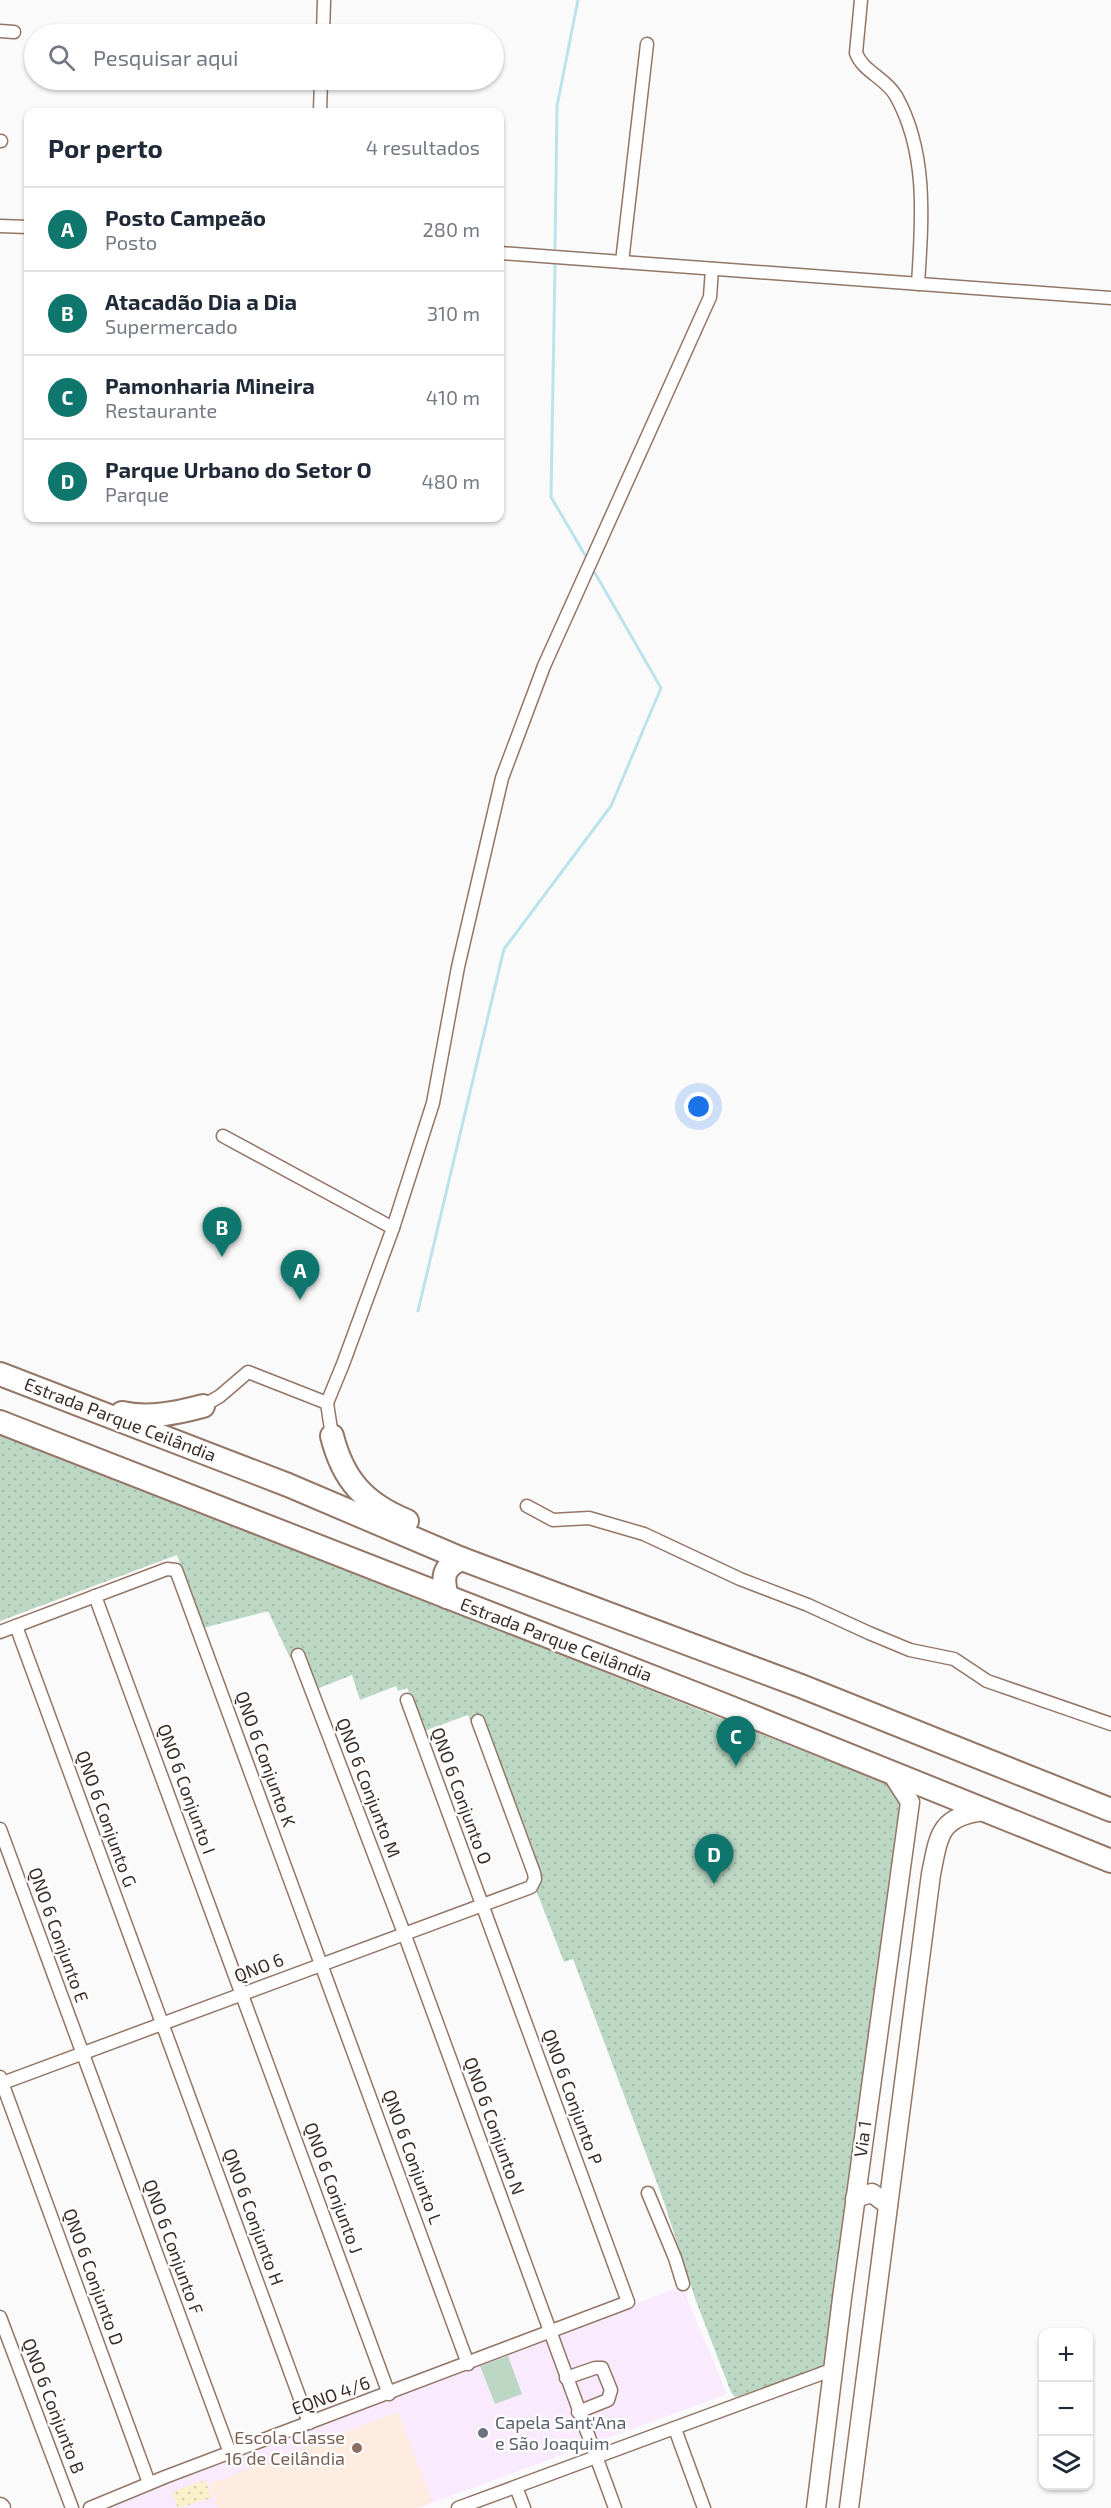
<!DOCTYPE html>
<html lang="pt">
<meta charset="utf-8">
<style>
:root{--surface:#fff;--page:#f6f6f7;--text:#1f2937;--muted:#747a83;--line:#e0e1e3;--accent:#0f766e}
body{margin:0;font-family:"Exo 2",sans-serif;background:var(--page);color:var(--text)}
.controls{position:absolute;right:18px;bottom:18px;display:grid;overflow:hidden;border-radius:12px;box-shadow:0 2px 4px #0004}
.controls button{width:54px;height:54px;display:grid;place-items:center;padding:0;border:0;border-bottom:2px solid var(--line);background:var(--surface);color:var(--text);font:30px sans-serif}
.you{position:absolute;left:699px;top:1107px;width:21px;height:21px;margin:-15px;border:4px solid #fff;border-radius:50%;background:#1a73e8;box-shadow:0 0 0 9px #1a73e833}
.badge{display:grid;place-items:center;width:39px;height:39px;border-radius:50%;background:var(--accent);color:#fff;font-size:20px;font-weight:700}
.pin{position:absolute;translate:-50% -50px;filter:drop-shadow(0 2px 3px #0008)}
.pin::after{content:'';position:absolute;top:32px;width:21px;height:18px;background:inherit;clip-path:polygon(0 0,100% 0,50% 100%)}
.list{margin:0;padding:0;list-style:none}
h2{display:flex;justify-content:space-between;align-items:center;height:78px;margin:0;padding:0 24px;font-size:26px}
h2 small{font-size:20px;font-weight:400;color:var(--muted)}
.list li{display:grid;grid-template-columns:39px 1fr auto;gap:18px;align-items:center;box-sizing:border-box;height:84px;padding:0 24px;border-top:2px solid var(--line)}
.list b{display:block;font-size:22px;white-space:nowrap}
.list p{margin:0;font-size:20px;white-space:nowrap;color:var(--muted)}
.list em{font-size:20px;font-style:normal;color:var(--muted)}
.icon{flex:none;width:33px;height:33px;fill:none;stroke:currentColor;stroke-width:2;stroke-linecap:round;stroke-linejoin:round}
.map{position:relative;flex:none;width:1111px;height:2508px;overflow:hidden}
.search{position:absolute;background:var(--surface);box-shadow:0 2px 4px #0004;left:24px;top:24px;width:480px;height:66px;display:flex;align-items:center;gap:15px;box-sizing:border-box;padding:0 21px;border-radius:33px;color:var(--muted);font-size:22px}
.panel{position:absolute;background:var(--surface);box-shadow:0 2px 4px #0004;left:24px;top:108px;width:480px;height:414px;border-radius:12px}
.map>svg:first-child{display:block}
</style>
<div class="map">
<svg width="1111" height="2508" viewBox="0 0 1111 2508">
<defs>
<pattern id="sand-dots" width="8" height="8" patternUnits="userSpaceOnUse" patternTransform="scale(1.5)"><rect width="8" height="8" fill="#faf1cb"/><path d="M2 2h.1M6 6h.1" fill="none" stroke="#d7cfae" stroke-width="1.8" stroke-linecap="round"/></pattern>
<pattern id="park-dots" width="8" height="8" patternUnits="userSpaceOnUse" patternTransform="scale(1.5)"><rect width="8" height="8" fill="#bcd8c4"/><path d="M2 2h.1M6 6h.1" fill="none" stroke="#a2baa8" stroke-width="1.8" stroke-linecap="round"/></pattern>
</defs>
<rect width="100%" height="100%" fill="#fafafa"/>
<path fill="#f9eafd" d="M 682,2286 L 727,2394 L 418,2508 L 106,2508 Z"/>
<path fill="#feece1" d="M 398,2412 L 432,2502 L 415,2508 L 218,2508 L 209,2484 Z"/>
<path fill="#bcd8c4" d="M 508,2356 L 522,2394 L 495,2404 L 480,2366 Z"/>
<path fill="url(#sand-dots)" d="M 205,2480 L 212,2498 L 178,2508 L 172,2492 Z"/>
<path fill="url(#park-dots)" d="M 0,1432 L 894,1787 L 904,1800 L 826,2365 L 742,2396 L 735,2397 L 731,2392 L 696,2301 L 663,2199 L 573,1959 L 564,1962 L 468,1715 L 424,1731 L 407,1688 L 398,1691 L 396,1686 L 360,1700 L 352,1675 L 317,1689 L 301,1653 L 290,1658 L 268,1611 L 203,1628 L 177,1555 L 0,1621 Z"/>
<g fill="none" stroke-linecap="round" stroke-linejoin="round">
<g stroke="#bbe3ec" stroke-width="3">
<path d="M 555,248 L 557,106 L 578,0"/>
<path d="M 555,265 L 551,497 L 585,555"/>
<path d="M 418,1311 L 504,949 L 611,806 L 661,688 L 595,573"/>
</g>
<defs>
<g id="street">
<path d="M 861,0 L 856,53 C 863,72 886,78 896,96 C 928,153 922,221 918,284"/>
<path d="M 0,31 L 14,32"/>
<path d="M 323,34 L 324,0"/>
<path d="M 320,112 L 321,80"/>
<path d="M 0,141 L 1,141"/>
<path d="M 0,226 L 28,227"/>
<path d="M 500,253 L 1111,298"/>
<path d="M 622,262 L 647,44"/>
<path d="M 223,1136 L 393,1228"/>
<path d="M 203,1406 L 220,1396 L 248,1372 L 327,1403"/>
<path d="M 332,1436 L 327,1403 L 343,1364 L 393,1228 L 433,1103 L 458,967 L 502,778 L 544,666 L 710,297 L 712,269"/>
<path d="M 527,1506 L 553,1520 L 589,1518 L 644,1534 L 740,1579 L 808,1605 L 869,1633 L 910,1650 L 954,1659 L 987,1681 L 1111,1724"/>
<path d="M 95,1596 L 389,2394"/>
<path d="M 16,1626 L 309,2423"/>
<path d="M 0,1632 L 167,1569 L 176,1570 L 468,2364"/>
<path d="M 298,1655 L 404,1933 L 615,2508"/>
<path d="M 0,1829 L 230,2453"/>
<path d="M 0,2077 L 149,2483"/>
<path d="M 0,2084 L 531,1887 L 535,1879 L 534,1873 L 478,1721"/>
<path d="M 648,2193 L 675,2258 L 683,2284"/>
<path d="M 0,2317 L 72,2508"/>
<path d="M 566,2378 L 595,2368 L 602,2368 L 611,2390 L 608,2400 L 578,2412"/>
<path d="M 675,2429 L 704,2508"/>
<path d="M 516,2487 L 524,2508"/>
<path d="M 90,2508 L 165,2477 L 628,2302 L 407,1700"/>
<path d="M 458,2508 L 834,2369"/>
</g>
<g id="secondary">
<path d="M 855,2198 L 872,2193 L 888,2205"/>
<path d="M 0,2507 L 1,2508"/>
<path d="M 816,2508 L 842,2298 L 910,1802 L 892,1774"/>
<path d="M 849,2508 L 931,1874 C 939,1835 939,1817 983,1811"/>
</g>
<g id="highway">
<path d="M 0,1374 L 288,1485 L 462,1559 L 801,1686 L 1111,1810"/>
<path d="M 122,1413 C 148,1419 177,1413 203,1406"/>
<path d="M 0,1422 L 719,1703 L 1111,1861"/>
<path d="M 332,1436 C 343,1480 365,1504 407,1521"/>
<path d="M 447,1597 C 442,1578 442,1567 462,1559"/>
</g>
</defs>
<use href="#street" stroke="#937666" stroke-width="15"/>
<use href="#secondary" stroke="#937666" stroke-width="21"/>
<use href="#highway" stroke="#937666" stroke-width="26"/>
<use href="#street" stroke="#fff" stroke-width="12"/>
<use href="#secondary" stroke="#fff" stroke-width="18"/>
<use href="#highway" stroke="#fff" stroke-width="22"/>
</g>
<circle fill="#6b7280" stroke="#fff" stroke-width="2" cx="483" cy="2433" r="6"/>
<circle fill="#8d6e63" stroke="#fff" stroke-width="2" cx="357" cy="2448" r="6"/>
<g text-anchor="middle" stroke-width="4.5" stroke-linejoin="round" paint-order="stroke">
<g font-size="18" fill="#3a2e27" stroke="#fff">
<text transform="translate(120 1420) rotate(21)" y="6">Estrada Parque Ceilândia</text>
<text transform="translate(556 1640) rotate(21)" y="6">Estrada Parque Ceilândia</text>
<text transform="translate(265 1759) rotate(70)" y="6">QNO 6 Conjunto K</text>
<text transform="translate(368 1788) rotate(69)" y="6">QNO 6 Conjunto M</text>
<text transform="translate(186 1789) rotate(70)" y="6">QNO 6 Conjunto I</text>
<text transform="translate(461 1796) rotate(70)" y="6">QNO 6 Conjunto O</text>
<text transform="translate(106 1819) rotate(70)" y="6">QNO 6 Conjunto G</text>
<text transform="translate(58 1935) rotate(70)" y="6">QNO 6 Conjunto E</text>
<text transform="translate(259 1968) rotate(-21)" y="6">QNO 6</text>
<text transform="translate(572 2097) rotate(70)" y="6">QNO 6 Conjunto P</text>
<text transform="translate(494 2126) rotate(70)" y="6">QNO 6 Conjunto N</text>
<text transform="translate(863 2139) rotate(-82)" y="6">Via 1</text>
<text transform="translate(412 2157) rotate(70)" y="6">QNO 6 Conjunto L</text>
<text transform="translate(333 2188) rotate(70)" y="6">QNO 6 Conjunto J</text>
<text transform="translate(253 2217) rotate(70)" y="6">QNO 6 Conjunto H</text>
<text transform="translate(173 2247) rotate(70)" y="6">QNO 6 Conjunto F</text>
<text transform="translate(93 2277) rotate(70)" y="6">QNO 6 Conjunto D</text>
<text transform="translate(331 2396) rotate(-20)" y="6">EQNO 4/6</text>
<text transform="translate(53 2406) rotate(69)" y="6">QNO 6 Conjunto B</text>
</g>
<g font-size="18" fill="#5b616d" stroke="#fff" text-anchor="start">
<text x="495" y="2429">Capela Sant'Ana<tspan x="495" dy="21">e São Joaquim</tspan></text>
</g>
<g font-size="18" fill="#785e54" stroke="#fff" text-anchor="end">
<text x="345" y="2444">Escola Classe<tspan x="345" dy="21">16 de Ceilândia</tspan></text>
</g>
</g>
</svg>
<div class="controls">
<button>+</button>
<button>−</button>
<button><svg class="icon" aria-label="layers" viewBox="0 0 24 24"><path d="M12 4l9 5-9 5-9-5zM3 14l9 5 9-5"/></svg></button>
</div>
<div class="you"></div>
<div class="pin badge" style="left:300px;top:1300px">A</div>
<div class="pin badge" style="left:222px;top:1257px">B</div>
<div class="pin badge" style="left:736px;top:1766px">C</div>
<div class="pin badge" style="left:714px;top:1884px">D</div>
<div class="search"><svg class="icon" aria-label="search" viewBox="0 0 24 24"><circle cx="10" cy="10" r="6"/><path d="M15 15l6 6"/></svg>Pesquisar aqui</div>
<section class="panel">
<h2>Por perto<small>4 resultados</small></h2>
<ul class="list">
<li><span class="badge">A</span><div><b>Posto Campeão</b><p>Posto</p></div><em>280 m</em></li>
<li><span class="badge">B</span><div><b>Atacadão Dia a Dia</b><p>Supermercado</p></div><em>310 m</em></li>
<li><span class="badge">C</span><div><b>Pamonharia Mineira</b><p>Restaurante</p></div><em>410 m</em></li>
<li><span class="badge">D</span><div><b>Parque Urbano do Setor O</b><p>Parque</p></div><em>480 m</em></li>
</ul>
</section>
</div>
